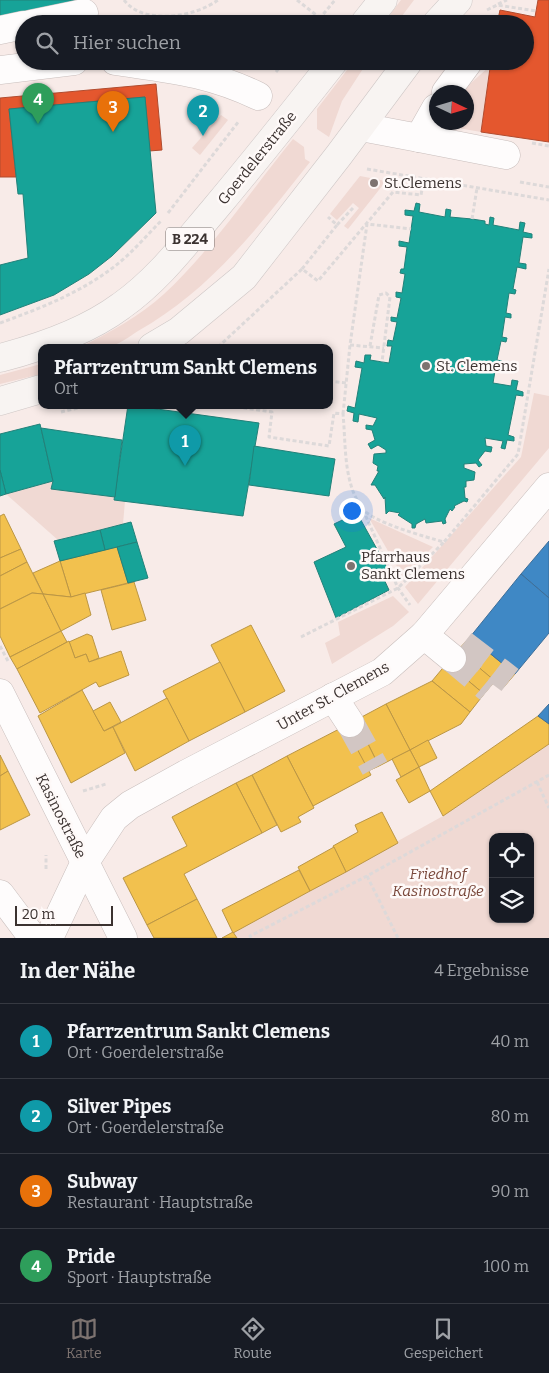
<!DOCTYPE html>
<html lang="de">
<meta charset="utf-8">
<style>
:root{--surface:#171b24;--page:#242831;--text:#f1f3f6;--muted:#9ea1a6;--line:#363941;--accent:#7d7370}
body{margin:0;font-family:Bitter,serif;background:var(--page);color:var(--text)}
.controls{position:absolute;right:15px;bottom:15px;display:grid;overflow:hidden;border-radius:10px;box-shadow:0 1px 4px #0004}
.controls button{width:45px;height:45px;display:grid;place-items:center;padding:0;border:0;border-bottom:1px solid var(--line);background:var(--surface);color:var(--text);font:25px sans-serif}
.compass{position:absolute;left:429px;top:85px;width:45px;height:45px;border-radius:50%;background:var(--surface);box-shadow:0 1px 4px #0004;rotate:94deg}
.scale{position:absolute;left:15px;bottom:12px;width:98px;box-sizing:border-box;padding-left:5px;border:2px solid #3b3230;border-top:0;font-size:14px;line-height:18px;white-space:nowrap;color:#3b3230;-webkit-text-stroke:4px #fef9f8;paint-order:stroke}
.you{position:absolute;left:351px;top:510px;width:18px;height:18px;margin:-12px;border:4px solid #fff;border-radius:50%;background:#1a73e8;box-shadow:0 0 0 8px #1a73e833}
.badge{display:grid;place-items:center;width:32px;height:32px;border-radius:50%;background:var(--accent);color:#fff;font-size:16px;font-weight:700}
.pin{position:absolute;translate:-50% -41px;filter:drop-shadow(0 1px 2px #0008)}
.pin::after{content:'';position:absolute;top:26px;width:18px;height:15px;background:inherit;clip-path:polygon(0 0,100% 0,50% 100%)}
.popup{position:absolute;left:38px;top:344px;width:295px;height:65px;box-sizing:border-box;display:grid;place-content:center;border-radius:10px;background:var(--surface);filter:drop-shadow(0 1px 4px #0005);font-size:16px;white-space:nowrap;color:var(--muted)}
.popup b{font-size:19px;color:var(--text)}
.popup::after{content:'';position:absolute;left:50%;top:100%;margin-left:-10px;border:10px solid transparent;border-top-color:var(--surface)}
.list{margin:0;padding:0;list-style:none}
h2{display:flex;justify-content:space-between;align-items:center;height:65px;margin:0;padding:0 20px;font-size:21px}
h2 small{font-size:16px;font-weight:400;color:var(--muted)}
.list li{display:grid;grid-template-columns:32px 1fr auto;gap:15px;align-items:center;box-sizing:border-box;height:75px;padding:0 20px;border-top:1px solid var(--line)}
.list b{display:block;font-size:19px;white-space:nowrap}
.list p{margin:0;font-size:16px;white-space:nowrap;color:var(--muted)}
.list em{font-size:16px;font-style:normal;color:var(--muted)}
.icon{flex:none;width:28px;height:28px;fill:none;stroke:currentColor;stroke-width:2;stroke-linecap:round;stroke-linejoin:round}
.map{position:relative;flex:none;width:549px;height:938px;overflow:hidden}
.search{position:absolute;background:var(--surface);box-shadow:0 1px 4px #0004;left:15px;right:15px;top:15px;height:55px;display:flex;align-items:center;gap:12px;box-sizing:border-box;padding:0 18px;border-radius:28px;color:var(--muted);font-size:19px}
.sheet{height:365px;background:var(--surface)}
nav{display:flex;justify-content:space-around;align-items:center;box-sizing:border-box;height:70px;border-top:1px solid var(--line);background:var(--surface);font-size:14px;color:var(--muted)}
nav a{display:grid;justify-items:center;gap:2px}
nav .on{color:var(--accent)}
.map>svg:first-child{display:block}
</style>
<div class="map">
<svg width="549" height="938" viewBox="0 0 549 938">
<rect width="100%" height="100%" fill="#f8ebe8"/>
<g fill="#f0d9d3" fill-rule="evenodd">
<path d="M 401,0 L 414,0 L 396,24 L 383,24 Z"/>
<path d="M 354,61 L 368,61 L 342,101 L 329,137 L 317,129 L 317,109 Z"/>
<path d="M 490,66 L 481,132 L 452,127 L 451,123 L 466,122 L 466,92 L 461,92 Z"/>
<path d="M 221,115 L 228,120 L 200,155 L 192,148 Z"/>
<path d="M 293,139 L 304,147 L 305,159 L 310,162 C 259,226 211,290 138,331 C 129,337 118,345 108,347 C 100,349 90,347 81,347 C 110,332 140,316 164,294 C 211,251 252,189 293,139 Z"/>
<path d="M 360,176 L 386,181 L 348,229 L 344,226 L 359,208 L 353,203 L 337,220 L 330,214 Z"/>
<path d="M 41,364 L 41,374 L 0,384 L 0,375 Z"/>
<path d="M 534,393 L 549,396 L 549,448 L 418,604 L 405,587 L 521,457 Z"/>
<path d="M 53,481 L 52,489 L 115,497 L 114,500 L 125,501 L 123,524 L 58,540 L 6,494 Z"/>
<path d="M 369,518 L 433,547 L 403,577 Z"/>
<path d="M 393,596 L 409,612 L 393,626 L 332,664 L 325,643 L 340,635 L 338,622 Z"/>
<path d="M 549,744 L 549,938 L 223,938 L 443,816 ZM 493,837 L 530,837 L 530,919 L 493,919 Z"/>
</g>
<g fill="#f2c14e" stroke="#bb9645">
<path d="M 4,514 L 21,549 L 0,558 L 0,516 Z"/>
<path d="M 117,547 L 128,583 L 71,597 L 60,561 Z"/>
<path d="M 21,549 L 27,562 L 0,576 L 0,558 Z"/>
<path d="M 60,561 L 71,597 L 43,594 L 33,573 Z"/>
<path d="M 27,562 L 43,594 L 32,593 L 0,609 L 0,576 Z"/>
<path d="M 134,582 L 146,620 L 112,630 L 101,590 Z"/>
<path d="M 32,593 L 43,594 L 61,631 L 10,657 L 0,636 L 0,609 Z"/>
<path d="M 85,593 L 91,615 L 61,631 L 43,594 L 71,597 Z"/>
<path d="M 251,625 L 285,691 L 245,712 L 211,645 Z"/>
<path d="M 61,631 L 67,642 L 17,669 L 10,657 Z"/>
<path d="M 87,634 L 92,636 L 99,658 L 89,662 L 86,654 L 75,658 L 69,642 Z"/>
<path d="M 470,637 L 515,674 L 503,688 L 458,650 Z"/>
<path d="M 69,641 L 75,658 L 86,654 L 89,662 L 121,651 L 129,675 L 99,687 L 96,682 L 40,713 L 17,669 Z"/>
<path d="M 458,650 L 495,681 L 484,694 L 447,663 Z"/>
<path d="M 220,662 L 245,712 L 189,741 L 163,691 Z"/>
<path d="M 447,663 L 484,694 L 470,712 L 432,681 Z"/>
<path d="M 432,681 L 470,712 L 461,724 L 410,750 L 386,704 Z"/>
<path d="M 82,690 L 104,731 L 113,727 L 125,753 L 71,783 L 38,716 Z"/>
<path d="M 167,698 L 189,741 L 135,771 L 113,727 Z"/>
<path d="M 110,702 L 121,722 L 104,731 L 93,711 Z"/>
<path d="M 386,704 L 410,750 L 379,766 L 356,720 Z"/>
<path d="M 538,716 L 549,724 L 549,744 L 443,816 L 430,791 Z"/>
<path d="M 356,720 L 379,766 L 368,771 L 345,726 Z"/>
<path d="M 345,726 L 371,775 L 313,806 L 287,756 Z"/>
<path d="M 428,740 L 437,758 L 419,767 L 410,750 Z"/>
<path d="M 410,750 L 419,767 L 401,777 L 392,759 Z"/>
<path d="M 0,755 L 8,771 L 0,776 Z"/>
<path d="M 287,756 L 314,808 L 298,817 L 301,822 L 281,832 L 252,775 Z"/>
<path d="M 419,767 L 430,791 L 409,803 L 396,780 Z"/>
<path d="M 8,771 L 30,815 L 0,830 L 0,776 Z"/>
<path d="M 252,775 L 277,825 L 262,833 L 236,783 Z"/>
<path d="M 236,783 L 262,833 L 184,874 L 197,899 L 147,925 L 123,878 L 187,846 L 172,817 Z"/>
<path d="M 382,812 L 398,843 L 346,872 L 333,846 L 358,832 L 355,825 Z"/>
<path d="M 334,847 L 346,872 L 310,891 L 298,867 Z"/>
<path d="M 299,870 L 310,891 L 233,933 L 222,910 Z"/>
<path d="M 197,899 L 217,938 L 154,938 L 147,925 Z"/>
<path d="M 233,932 L 237,938 L 222,938 Z"/>
</g>
<g fill="#e4572e" stroke="#b14c2f">
<path d="M 538,0 L 549,0 L 549,142 L 481,132 L 491,61 L 525,61 L 525,24 L 497,24 L 500,10 L 535,17 Z"/>
<path d="M 156,84 L 162,150 L 149,151 L 145,97 L 9,109 L 16,177 L 0,177 L 0,98 Z"/>
</g>
<g fill="#3f88c5" stroke="#3e6e98">
<path d="M 549,541 L 549,598 L 521,574 Z"/>
<path d="M 521,574 L 549,598 L 549,633 L 515,674 L 470,637 Z"/>
<path d="M 549,704 L 549,724 L 538,716 Z"/>
</g>
<g fill="#17a398" stroke="#228179">
<path d="M 0,0 L 84,0 L 0,19 Z"/>
<path d="M 145,97 L 156,213 L 112,256 L 89,274 L 54,295 L 0,315 L 0,265 L 28,258 L 23,194 L 18,194 L 9,109 Z"/>
<path d="M 416,203 L 420,204 L 419,212 L 445,217 L 446,209 L 451,210 L 450,217 L 472,219 L 485,221 L 485,224 L 489,225 L 490,217 L 494,218 L 493,225 L 519,230 L 520,222 L 525,223 L 523,232 L 532,234 L 532,238 L 523,237 L 519,263 L 526,264 L 526,269 L 517,267 L 513,289 L 516,290 L 515,294 L 509,293 L 506,313 L 511,314 L 511,318 L 505,317 L 502,337 L 507,338 L 506,342 L 501,341 L 497,360 L 502,361 L 502,366 L 496,365 L 493,383 L 511,386 L 512,380 L 518,381 L 516,390 L 523,392 L 523,396 L 516,395 L 508,435 L 514,437 L 514,441 L 507,440 L 505,449 L 501,448 L 503,441 L 485,438 L 486,446 L 492,447 L 491,452 L 485,451 L 478,460 L 482,465 L 479,467 L 476,463 L 464,464 L 464,468 L 475,472 L 474,480 L 466,481 L 466,487 L 464,487 L 465,498 L 468,499 L 467,502 L 464,501 L 454,506 L 455,507 L 452,511 L 450,509 L 445,519 L 446,523 L 443,524 L 442,521 L 426,523 L 425,519 L 416,524 L 415,528 L 412,528 L 412,524 L 398,515 L 400,513 L 389,511 L 386,514 L 385,497 L 384,499 L 375,485 L 371,485 L 379,471 L 377,471 L 378,466 L 373,463 L 374,454 L 386,453 L 386,450 L 378,445 L 371,449 L 368,444 L 375,440 L 372,430 L 366,429 L 366,425 L 373,426 L 377,418 L 359,414 L 358,422 L 353,421 L 354,413 L 347,411 L 348,406 L 355,408 L 362,368 L 355,367 L 356,361 L 364,363 L 365,355 L 371,355 L 370,360 L 389,363 L 392,346 L 387,346 L 388,340 L 393,341 L 397,322 L 391,321 L 391,317 L 397,318 L 401,298 L 396,297 L 396,292 L 402,293 L 405,274 L 400,273 L 401,269 L 404,269 L 407,247 L 399,246 L 399,241 L 409,243 L 413,216 L 405,215 L 405,210 L 414,211 Z"/>
<path d="M 128,405 L 259,423 L 243,516 L 114,500 Z"/>
<path d="M 40,424 L 53,481 L 6,494 L 0,470 L 0,434 Z"/>
<path d="M 41,428 L 122,440 L 115,497 L 51,489 L 53,481 Z"/>
<path d="M 254,446 L 335,459 L 329,496 L 249,485 Z"/>
<path d="M 0,470 L 6,494 L 0,496 Z"/>
<path d="M 357,513 L 388,569 L 382,575 L 389,590 L 336,618 L 314,562 L 346,547 L 334,524 Z"/>
<path d="M 131,522 L 137,542 L 105,550 L 100,530 Z"/>
<path d="M 100,530 L 105,550 L 60,561 L 54,541 Z"/>
<path d="M 137,542 L 148,578 L 128,583 L 117,547 Z"/>
</g>
<g fill="none" stroke-linecap="round" stroke-linejoin="round">
<g stroke="#d2c6c3" stroke-width="28" stroke-dasharray="28 14" stroke-linecap="butt">
<path d="M 463,644 L 510,680"/>
<path d="M 452,658 L 489,689"/>
<path d="M 350,723 L 375,768"/>
</g>
<defs>
<g id="minor">
<path d="M 31,24 L 84,13"/>
<path d="M 0,30 L 24,25"/>
<path d="M 115,61 C 169,69 208,72 258,96"/>
<path d="M 0,70 L 74,61"/>
<path d="M 446,92 L 469,61"/>
<path d="M 361,127 L 419,138 L 436,108"/>
<path d="M 419,138 L 506,155"/>
<path d="M 424,635 L 452,658"/>
<path d="M 0,693 L 123,938"/>
<path d="M 333,697 L 350,723"/>
<path d="M 0,894 L 33,938"/>
<path d="M 49,938 L 85,862 L 114,818 L 130,805 L 186,774 L 382,672 L 424,635 L 549,487"/>
</g>
<g id="major">
<path d="M 364,24 L 383,0"/>
<path d="M 436,24 L 458,0"/>
<path d="M 152,347 L 179,331 L 244,277 L 339,155 L 409,61"/>
<path d="M 0,358 C 42,347 86,332 121,306 C 158,280 184,245 213,211 C 254,162 294,112 334,61"/>
<path d="M 0,401 L 41,389"/>
</g>
</defs>
<use href="#minor" stroke="#c8bebc" stroke-width="29"/>
<use href="#major" stroke="#cec7c6" stroke-width="29"/>
<g stroke="#ddd9d9" stroke-width="3" stroke-dasharray="4 2.5" stroke-linecap="butt">
<path d="M 124,0 C 144,26 195,17 218,0"/>
<path d="M 297,0 L 320,18"/>
<path d="M 498,4 L 507,0"/>
<path d="M 487,10 L 497,5 L 536,11"/>
<path d="M 315,24 L 335,0"/>
<path d="M 276,72 L 285,61"/>
<path d="M 532,143 L 549,146"/>
<path d="M 367,169 L 549,200"/>
<path d="M 520,182 L 549,187"/>
<path d="M 168,213 L 239,121"/>
<path d="M 472,219 L 477,188"/>
<path d="M 337,225 L 353,208"/>
<path d="M 302,269 L 337,225 L 328,217"/>
<path d="M 0,323 C 41,308 80,293 115,266 C 132,253 147,235 162,220"/>
<path d="M 350,345 L 384,348"/>
<path d="M 370,346 L 379,295 L 386,293 L 390,297 L 382,362"/>
<path d="M 218,347 L 302,269 L 318,281 L 393,192 L 421,195 L 424,178"/>
<path d="M 329,381 L 347,383"/>
<path d="M 224,405 L 272,412 L 269,437 L 329,446 L 334,413 L 343,414 C 346,444 343,482 362,508 C 371,522 426,537 444,542 L 518,454 L 549,269"/>
<path d="M 61,412 L 90,405"/>
<path d="M 343,414 L 350,345 L 367,224 L 411,229"/>
<path d="M 363,510 L 398,588 L 410,605"/>
<path d="M 301,637 L 398,588 L 444,542"/>
<path d="M 0,646 L 9,663"/>
<path d="M 537,782 L 549,808"/>
<path d="M 83,791 L 106,784"/>
<path d="M 46,869 L 46,855"/>
<path d="M 367,876 L 398,938"/>
<path d="M 251,938 L 250,936 L 367,876 L 549,775"/>
</g>
<use href="#minor" stroke="#fefcfc" stroke-width="28"/>
<use href="#major" stroke="#f8f4f2" stroke-width="28"/>
</g>
<g fill="#7d7370" stroke="#fef9f8" stroke-width="2">
<circle cx="374" cy="183" r="5"/>
<circle cx="426" cy="366" r="5"/>
<circle cx="351" cy="566" r="5"/>
</g>
<g text-anchor="middle" stroke-width="5" stroke-linejoin="round" paint-order="stroke">
<rect fill="#fef9f8" stroke="#766e6c" stroke-width="1" x="166" y="227.5" width="48" height="23" rx="4"/>
<g font-size="14" font-weight="bold" fill="#3b3230">
<text x="190" y="244">B 224</text>
</g>
<g font-size="15" fill="#3b3230" stroke="#fef9f8">
<text transform="translate(257 158) rotate(-51)" y="5">Goerdelerstraße</text>
<text transform="translate(333 696) rotate(-29)" y="5">Unter St. Clemens</text>
<text transform="translate(61 816) rotate(63)" y="5">Kasinostraße</text>
</g>
<g font-size="15" fill="#3b3230" stroke="#fef9f8" text-anchor="start">
<text x="384" y="188">St.Clemens</text>
<text x="436" y="371">St. Clemens</text>
<text x="361" y="562">Pfarrhaus<tspan x="361" dy="17">Sankt Clemens</tspan></text>
</g>
<g font-size="15" font-style="italic" fill="#79473a" stroke="#fef9f8">
<text x="438" y="879">Friedhof<tspan x="438" dy="17">Kasinostraße</tspan></text>
</g>
</g>
</svg>
<div class="controls">
<button><svg class="icon" aria-label="locate" viewBox="0 0 24 24"><circle cx="12" cy="12" r="6"/><path d="M12 2v4M12 18v4M2 12h4M18 12h4"/></svg></button>
<button><svg class="icon" aria-label="layers" viewBox="0 0 24 24"><path d="M12 4l9 5-9 5-9-5zM3 14l9 5 9-5"/></svg></button>
</div>
<svg class="compass" viewBox="-18 -18 36 36"><path d="M0-13l5 13h-10z" fill="#e53935"/><path d="M0 13l5-13h-10z" fill="#9ea1a6"/></svg>
<div class="scale">20 m</div>
<div class="you"></div>
<div class="pin badge" style="left:185px;top:466px;background:#0f9aa8">1</div>
<div class="popup"><b>Pfarrzentrum Sankt Clemens</b>Ort</div>
<div class="pin badge" style="left:203px;top:136px;background:#0f9aa8">2</div>
<div class="pin badge" style="left:113px;top:132px;background:#e8710a">3</div>
<div class="pin badge" style="left:38px;top:124px;background:#2e9e5b">4</div>
<div class="search"><svg class="icon" aria-label="search" viewBox="0 0 24 24"><circle cx="10" cy="10" r="6"/><path d="M15 15l6 6"/></svg>Hier suchen</div>
</div>
<section class="sheet">
<h2>In der Nähe<small>4 Ergebnisse</small></h2>
<ul class="list">
<li><span class="badge" style="background:#0f9aa8">1</span><div><b>Pfarrzentrum Sankt Clemens</b><p>Ort · Goerdelerstraße</p></div><em>40 m</em></li>
<li><span class="badge" style="background:#0f9aa8">2</span><div><b>Silver Pipes</b><p>Ort · Goerdelerstraße</p></div><em>80 m</em></li>
<li><span class="badge" style="background:#e8710a">3</span><div><b>Subway</b><p>Restaurant · Hauptstraße</p></div><em>90 m</em></li>
<li><span class="badge" style="background:#2e9e5b">4</span><div><b>Pride</b><p>Sport · Hauptstraße</p></div><em>100 m</em></li>
</ul>
</section>
<nav>
<a class="on"><svg class="icon" aria-label="map" viewBox="0 0 24 24"><path d="M3 6l6-2 6 2 6-2v14l-6 2-6-2-6 2zM9 4v14M15 6v14"/></svg>Karte</a>
<a><svg class="icon" aria-label="directions" viewBox="0 0 24 24"><path d="M12 3l9 9-9 9-9-9zM9 14v-3h6M13 9l2 2-2 2"/></svg>Route</a>
<a><svg class="icon" aria-label="saved" viewBox="0 0 24 24"><path d="M7 4h10v16l-5-4-5 4z"/></svg>Gespeichert</a>
</nav>
